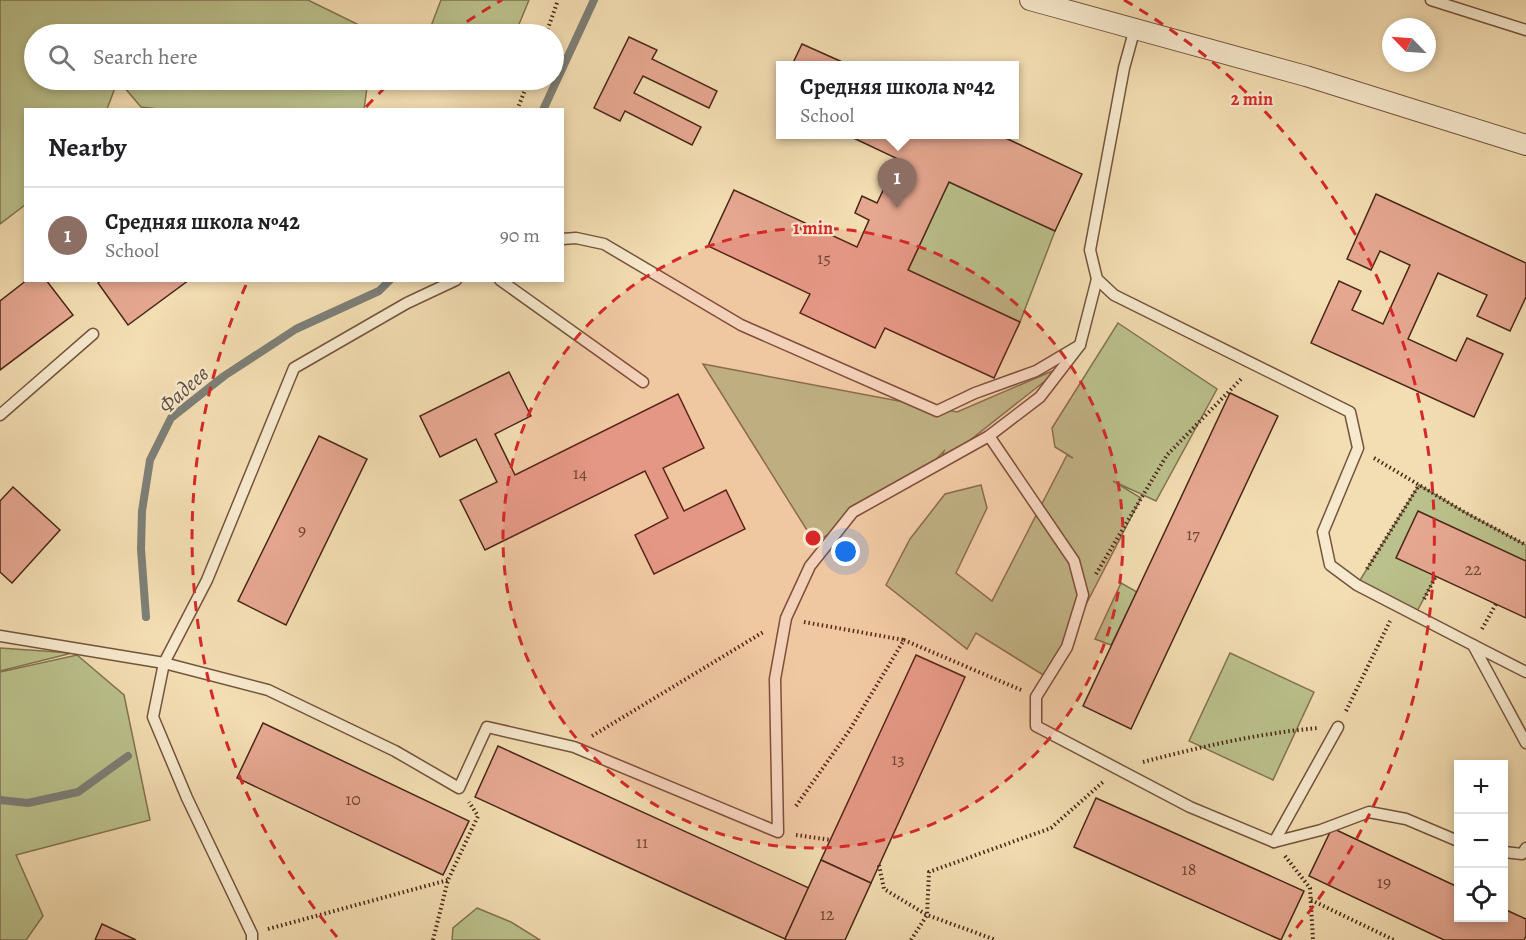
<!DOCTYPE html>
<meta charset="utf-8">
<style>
:root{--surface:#fff;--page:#f2f2f2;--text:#202124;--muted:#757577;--line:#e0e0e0;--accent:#8f2418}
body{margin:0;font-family:Alegreya,serif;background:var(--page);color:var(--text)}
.controls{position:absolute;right:18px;bottom:18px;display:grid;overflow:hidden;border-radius:0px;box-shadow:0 3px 9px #0003}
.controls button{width:54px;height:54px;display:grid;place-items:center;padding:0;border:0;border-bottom:2px solid var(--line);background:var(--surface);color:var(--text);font:30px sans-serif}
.compass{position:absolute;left:1382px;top:18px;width:54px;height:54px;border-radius:50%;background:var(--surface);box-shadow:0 3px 9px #0003;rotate:295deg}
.you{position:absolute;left:846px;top:552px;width:21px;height:21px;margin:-15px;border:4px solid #fff;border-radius:50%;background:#1a73e8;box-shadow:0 0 0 9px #1a73e833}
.badge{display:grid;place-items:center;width:39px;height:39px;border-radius:50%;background:var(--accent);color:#fff;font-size:20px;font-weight:700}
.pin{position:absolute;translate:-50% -50px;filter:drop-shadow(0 2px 3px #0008)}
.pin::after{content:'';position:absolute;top:32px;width:21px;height:18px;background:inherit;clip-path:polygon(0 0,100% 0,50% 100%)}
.popup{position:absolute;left:776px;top:61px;width:243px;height:78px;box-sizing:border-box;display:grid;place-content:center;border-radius:0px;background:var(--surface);filter:drop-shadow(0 2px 4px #0005);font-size:20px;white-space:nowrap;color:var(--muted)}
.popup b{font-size:22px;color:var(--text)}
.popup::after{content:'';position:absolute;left:50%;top:100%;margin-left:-12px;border:12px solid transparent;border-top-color:var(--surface)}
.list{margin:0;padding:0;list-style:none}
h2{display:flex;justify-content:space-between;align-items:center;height:78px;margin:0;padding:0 24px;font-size:26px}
h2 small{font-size:20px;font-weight:400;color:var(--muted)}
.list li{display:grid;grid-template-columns:39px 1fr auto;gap:18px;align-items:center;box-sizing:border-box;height:96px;padding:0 24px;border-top:2px solid var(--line)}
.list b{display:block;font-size:22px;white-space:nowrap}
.list p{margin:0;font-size:20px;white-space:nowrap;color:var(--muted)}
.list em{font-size:20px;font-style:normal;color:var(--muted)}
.icon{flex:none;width:33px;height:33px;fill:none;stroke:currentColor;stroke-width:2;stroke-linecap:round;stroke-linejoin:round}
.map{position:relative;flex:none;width:1526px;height:940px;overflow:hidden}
.search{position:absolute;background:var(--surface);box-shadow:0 3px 9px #0003;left:24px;top:24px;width:540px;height:66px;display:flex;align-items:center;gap:15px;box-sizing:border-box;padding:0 21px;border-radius:33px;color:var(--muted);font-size:22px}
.panel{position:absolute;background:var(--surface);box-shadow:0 3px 9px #0003;left:24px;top:108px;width:540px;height:174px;border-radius:0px}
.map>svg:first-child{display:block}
</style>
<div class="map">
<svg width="1526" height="940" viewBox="0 0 1526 940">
<rect width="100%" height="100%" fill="#f3ddb2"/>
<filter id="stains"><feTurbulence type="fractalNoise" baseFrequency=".00333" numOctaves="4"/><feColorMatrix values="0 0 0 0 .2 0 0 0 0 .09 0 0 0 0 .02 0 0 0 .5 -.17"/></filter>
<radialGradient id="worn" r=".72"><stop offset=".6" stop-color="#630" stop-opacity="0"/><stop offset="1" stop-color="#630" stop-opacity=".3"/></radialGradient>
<g fill="#bbc18c" stroke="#827451" stroke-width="1.5">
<path d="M 0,0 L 308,0 L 357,24 L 359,34 L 34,34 L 34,80 L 368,80 L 364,109 L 167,110 L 141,107 L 118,80 L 107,109 L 26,110 L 25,205 L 0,224 Z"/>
<path d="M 441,0 L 529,0 L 515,34 L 428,34 Z"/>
<path d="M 949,182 L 1055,231 L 1020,322 L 908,270 Z"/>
<path d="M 1118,323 L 1217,389 L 1156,501 L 1113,481 L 1141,498 L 1048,678 L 976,633 L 967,649 L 886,585 L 910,539 L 945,494 L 981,485 L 987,508 L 956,573 L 992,601 L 1067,455 L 1073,458 L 1055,447 L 1052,428 Z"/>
<path d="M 703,364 L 957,412 L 1064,366 L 941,463 L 944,451 L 923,473 L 815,543 Z"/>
<path d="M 1419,485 L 1466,513 L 1526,545 L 1526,561 L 1436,576 L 1415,615 L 1357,585 Z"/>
<path d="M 1121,583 L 1137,592 L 1111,645 L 1095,639 Z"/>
<path d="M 0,648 L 72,653 L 0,671 Z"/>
<path d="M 1230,653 L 1314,692 L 1273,780 L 1189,741 Z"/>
<path d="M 77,655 L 124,695 L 150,820 L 16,855 L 43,916 L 26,940 L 0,940 L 0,672 Z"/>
<path d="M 477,908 L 511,922 L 540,940 L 452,940 L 453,928 Z"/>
</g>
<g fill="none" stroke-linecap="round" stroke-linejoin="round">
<g stroke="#7d7f77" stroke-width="8">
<path d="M 543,110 L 594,0"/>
<path d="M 146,617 L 141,549 L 142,511 L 150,460 L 171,418 L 224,376 L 296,329 L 379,291 L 390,280"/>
<path d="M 0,800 L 28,803 L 78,792 L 128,756"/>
</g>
</g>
<g fill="#e6a791" stroke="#482716" stroke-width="1.5">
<path d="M 629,37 L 657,50 L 652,59 L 717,91 L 709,108 L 643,76 L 634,93 L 701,127 L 692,145 L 625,111 L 620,121 L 594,108 Z"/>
<path d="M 802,44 L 849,65 L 792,65 Z"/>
<path d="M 845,134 L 997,134 L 1082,174 L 1055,231 L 949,182 L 908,270 L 1020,322 L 994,378 L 885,328 L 875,348 L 800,313 L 810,294 L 708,246 L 734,190 L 857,247 L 869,220 L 855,213 L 862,196 L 877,203 L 898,159 Z"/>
<path d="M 1376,194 L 1526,263 L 1526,297 L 1510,331 L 1477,316 L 1487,295 L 1438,273 L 1408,339 L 1456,361 L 1467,338 L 1503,354 L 1474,417 L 1311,343 L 1339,281 L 1361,291 L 1352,310 L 1383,324 L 1410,265 L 1380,251 L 1371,270 L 1347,259 Z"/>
<path d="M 27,280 L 46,280 L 73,315 L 0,370 L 0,301 Z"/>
<path d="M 102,280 L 189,280 L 128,325 L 98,283 Z"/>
<path d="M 509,372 L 531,416 L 495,434 L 515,475 L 678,394 L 704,448 L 663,468 L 684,511 L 726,490 L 745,529 L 654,574 L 635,535 L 668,518 L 645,471 L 485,550 L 460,500 L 497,482 L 476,439 L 440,457 L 420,416 Z"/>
<path d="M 1230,393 L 1278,416 L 1131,729 L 1083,706 Z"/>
<path d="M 319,436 L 367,459 L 286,625 L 238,601 Z"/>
<path d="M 13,487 L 60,530 L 12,583 L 0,572 L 0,501 Z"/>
<path d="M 1418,511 L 1526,561 L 1526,618 L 1396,558 Z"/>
<path d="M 916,655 L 965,677 L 871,883 L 821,860 Z"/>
<path d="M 263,723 L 469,821 L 443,875 L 237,778 Z"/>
<path d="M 498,746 L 809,888 L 785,939 L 475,797 Z"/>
<path d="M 1096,798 L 1304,891 L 1281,940 L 1074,847 Z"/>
<path d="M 1332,828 L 1458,887 L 1458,918 L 1504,918 L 1504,909 L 1526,919 L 1526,936 L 1524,940 L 1444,940 L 1309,876 Z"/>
<path d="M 821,860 L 871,883 L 845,940 L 787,940 L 785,939 Z"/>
<path d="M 102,924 L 136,940 L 95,940 Z"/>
</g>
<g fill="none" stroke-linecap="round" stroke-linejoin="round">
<defs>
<g id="service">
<path d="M 1431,0 L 1526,30"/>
<path d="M 1135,28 L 1124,68 L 1090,250 L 1097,279 L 1114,295 L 1350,412 L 1358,448 L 1323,532 L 1330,565 L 1357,585 L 1473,645 L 1526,743"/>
<path d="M 562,239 L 576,238 L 604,244 L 741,325 L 937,411 L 975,393 L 1036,371 L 1080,345"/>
<path d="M 500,280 L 643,382"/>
<path d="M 0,415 L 93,334"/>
<path d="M 989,436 L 1040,397 L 1080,345 L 1097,279"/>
<path d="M 0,636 L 164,663 L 268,690 L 395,751 L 459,788 L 487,727 L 574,747 L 778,832 L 775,679 L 786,618 L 810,566 L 853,512 L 989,436 L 1074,561 L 1083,595 L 1067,647 L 1036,697 L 1036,726 L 1190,807 L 1274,842 L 1321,830 L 1369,812 L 1406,819 L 1458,841"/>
<path d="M 1473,645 L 1526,672"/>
<path d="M 1274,842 L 1338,727"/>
<path d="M 1504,852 L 1522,854 L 1526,848"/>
<path d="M 252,940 L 252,934 L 187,798 L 153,717 L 164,663 L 207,580 L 294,368 L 407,303 L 456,280"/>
</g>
<path id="minor" d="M 1030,0 L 1306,76 L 1526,145"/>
</defs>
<use href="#service" stroke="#73543d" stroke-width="13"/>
<use href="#minor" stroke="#73543d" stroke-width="22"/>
<g stroke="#482716" stroke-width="4" stroke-dasharray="1.5 3" stroke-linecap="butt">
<path d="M 546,34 L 558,0"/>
<path d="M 517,110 L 529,80"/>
<path d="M 1374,458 L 1466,513 L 1526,545"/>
<path d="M 1367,569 L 1419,485"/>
<path d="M 1096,574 L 1167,455 L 1243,377"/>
<path d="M 1424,599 L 1436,576"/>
<path d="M 804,622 L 904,640"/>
<path d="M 1482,629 L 1496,604"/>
<path d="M 1346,711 L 1390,621"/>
<path d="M 592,736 L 765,631"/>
<path d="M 1143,762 C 1200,747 1260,733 1318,728"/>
<path d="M 796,806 L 849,731 L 904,640 L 1021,690"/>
<path d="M 796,835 L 831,840"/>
<path d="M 1285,856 L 1310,888 L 1313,940"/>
<path d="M 879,865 L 884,889 L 927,915 L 929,872 L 1051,828 L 1103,782"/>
<path d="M 1311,900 L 1394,940"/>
<path d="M 268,929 L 448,880"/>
<path d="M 433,940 L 448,880 L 478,816 L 469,802"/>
<path d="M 911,940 L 927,915 L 996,940"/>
</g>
<use href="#service" stroke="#f7e9cd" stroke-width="10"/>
<use href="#minor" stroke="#f7e9cd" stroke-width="20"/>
</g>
<circle cx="813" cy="538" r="310" fill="#d62828" fill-opacity=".12"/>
<g fill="none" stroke="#d62828" stroke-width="3" stroke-dasharray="10 8">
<circle cx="813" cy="538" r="310"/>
<path d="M337 937A621 621 0 0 1 246 285M366 107A621 621 0 0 1 393 80M452 32A621 621 0 0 1 502 0M1124 0A621 621 0 0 1 1289 937"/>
</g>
<g text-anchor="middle" stroke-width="4.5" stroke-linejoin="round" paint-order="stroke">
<g font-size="18" fill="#704735">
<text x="824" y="264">15</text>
<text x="580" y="479">14</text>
<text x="302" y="536">9</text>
<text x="1193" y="540">17</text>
<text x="1473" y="575">22</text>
<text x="898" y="765">13</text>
<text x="353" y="805">10</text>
<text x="642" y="848">11</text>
<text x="1189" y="875">18</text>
<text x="1384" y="888">19</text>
<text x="827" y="920">12</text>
</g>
<g font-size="22" font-style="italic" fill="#5e4c3e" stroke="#f7e9cd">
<text transform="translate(183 389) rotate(-42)" y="8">Фадеев</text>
</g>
</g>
<circle cx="813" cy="538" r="9" fill="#d62828" stroke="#f7e9cd" stroke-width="3"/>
<g font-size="18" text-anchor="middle" font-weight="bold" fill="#d62828" stroke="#f7e9cd" stroke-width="4.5" stroke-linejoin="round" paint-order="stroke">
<text x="1252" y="105">2 min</text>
<text x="813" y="234">1 min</text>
</g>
<rect width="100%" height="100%" filter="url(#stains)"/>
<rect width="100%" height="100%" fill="url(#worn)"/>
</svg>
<div class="controls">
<button>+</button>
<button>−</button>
<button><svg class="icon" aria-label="locate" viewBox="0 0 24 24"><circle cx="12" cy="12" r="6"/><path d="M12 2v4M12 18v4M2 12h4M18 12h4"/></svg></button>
</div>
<svg class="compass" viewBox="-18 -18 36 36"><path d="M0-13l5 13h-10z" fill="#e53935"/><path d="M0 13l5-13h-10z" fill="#757577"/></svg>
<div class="you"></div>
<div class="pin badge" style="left:897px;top:208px;background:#8d6e63">1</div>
<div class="popup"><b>Средняя школа №42</b>School</div>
<div class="search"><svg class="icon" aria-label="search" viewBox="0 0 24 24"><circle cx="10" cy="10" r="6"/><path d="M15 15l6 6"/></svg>Search here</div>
<section class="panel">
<h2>Nearby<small></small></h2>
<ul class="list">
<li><span class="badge" style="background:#8d6e63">1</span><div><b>Средняя школа №42</b><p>School</p></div><em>90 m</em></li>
</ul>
</section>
</div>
